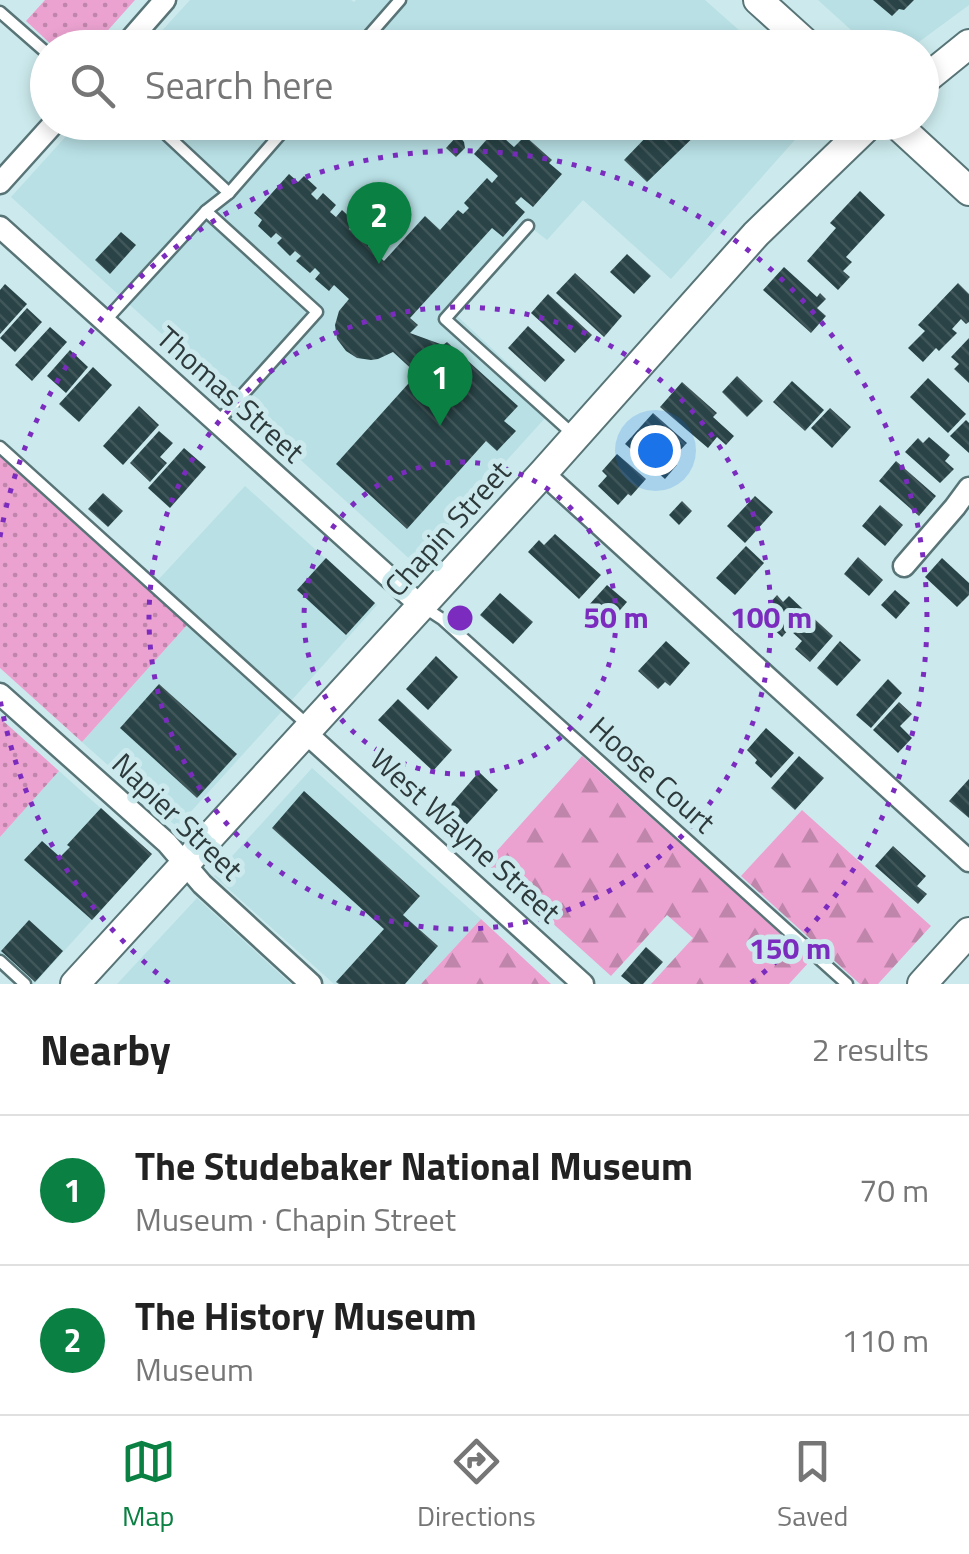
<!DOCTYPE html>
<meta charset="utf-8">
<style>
:root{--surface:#fff;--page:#f2f2f2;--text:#222;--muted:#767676;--line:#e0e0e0;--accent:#0b8043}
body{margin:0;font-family:"Titillium Web",sans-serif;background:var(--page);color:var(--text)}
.you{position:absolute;left:655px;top:450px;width:35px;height:35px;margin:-25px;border:8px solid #fff;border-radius:50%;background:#1a73e8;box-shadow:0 0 0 15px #1a73e833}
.badge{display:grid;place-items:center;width:65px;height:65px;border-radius:50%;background:var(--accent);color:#fff;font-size:32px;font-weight:700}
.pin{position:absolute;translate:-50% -82px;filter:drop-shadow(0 2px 5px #0008)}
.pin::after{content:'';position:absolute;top:52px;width:35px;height:30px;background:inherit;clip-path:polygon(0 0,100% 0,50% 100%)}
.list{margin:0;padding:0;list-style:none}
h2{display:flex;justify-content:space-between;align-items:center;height:130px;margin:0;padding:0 40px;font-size:42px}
h2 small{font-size:32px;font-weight:400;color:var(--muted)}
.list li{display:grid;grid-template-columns:65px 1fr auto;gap:30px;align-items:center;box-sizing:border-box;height:150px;padding:0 40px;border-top:2px solid var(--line)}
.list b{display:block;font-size:38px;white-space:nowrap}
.list p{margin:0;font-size:32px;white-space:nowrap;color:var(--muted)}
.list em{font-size:32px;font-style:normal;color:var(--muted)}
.icon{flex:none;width:55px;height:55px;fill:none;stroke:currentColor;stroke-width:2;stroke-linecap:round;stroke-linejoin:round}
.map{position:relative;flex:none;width:969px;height:984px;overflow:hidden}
.search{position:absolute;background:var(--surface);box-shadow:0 5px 15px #0003;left:30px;right:30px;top:30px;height:110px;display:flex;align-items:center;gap:25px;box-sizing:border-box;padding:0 35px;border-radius:55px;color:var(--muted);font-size:38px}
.sheet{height:430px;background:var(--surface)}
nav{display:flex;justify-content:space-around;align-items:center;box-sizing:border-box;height:140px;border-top:2px solid var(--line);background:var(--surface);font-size:28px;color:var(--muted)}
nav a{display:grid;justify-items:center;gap:5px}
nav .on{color:var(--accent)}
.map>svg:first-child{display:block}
</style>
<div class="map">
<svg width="969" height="984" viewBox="0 0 969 984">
<defs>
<pattern id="grass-dots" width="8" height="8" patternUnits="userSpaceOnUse" patternTransform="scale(2.5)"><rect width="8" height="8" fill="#eba2d0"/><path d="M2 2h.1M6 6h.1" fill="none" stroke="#bf85aa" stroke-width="1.8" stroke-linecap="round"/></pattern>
<pattern id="forest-firs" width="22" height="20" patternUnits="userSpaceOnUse" patternTransform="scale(2.5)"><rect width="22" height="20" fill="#eba2d0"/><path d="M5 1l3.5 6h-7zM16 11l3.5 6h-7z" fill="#bf85aa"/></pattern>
<pattern id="building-back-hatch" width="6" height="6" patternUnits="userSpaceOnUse" patternTransform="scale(2.5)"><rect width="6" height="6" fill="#294346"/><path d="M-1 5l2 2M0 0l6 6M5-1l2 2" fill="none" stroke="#405659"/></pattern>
</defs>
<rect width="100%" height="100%" fill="#cceaed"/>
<g fill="#b8e0e5">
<path d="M 190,0 L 351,0 L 354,2 L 356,0 L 705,0 L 758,47 L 146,48 Z"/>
<path d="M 818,0 L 969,0 L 969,5 L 912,47 L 871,48 Z"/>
<path d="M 78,123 L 810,123 L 671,279 L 583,200 L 547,240 L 533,229 L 456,315 L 555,407 L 414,563 L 11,197 Z"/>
<path d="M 245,486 L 377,605 L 291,701 L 158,580 Z"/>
<path d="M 187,625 L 283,710 L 177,827 L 82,742 Z"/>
<path d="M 312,768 L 481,919 L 421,984 L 334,984 L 214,876 Z"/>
<path d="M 59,771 L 152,854 L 34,984 L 0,954 L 0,837 Z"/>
<path d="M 197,898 L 291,984 L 117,984 Z"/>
</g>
<g fill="url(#grass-dots)">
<path d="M 45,0 L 135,0 L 93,47 L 55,48 L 26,21 Z"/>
<path d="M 0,456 L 187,625 L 82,742 L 0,668 Z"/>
<path d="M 0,718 L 59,771 L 0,837 Z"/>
</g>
<g fill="url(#forest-firs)">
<path d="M 582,756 L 811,960 L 789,984 L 651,984 L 693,938 L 667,915 L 611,976 L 486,863 Z"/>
<path d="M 802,810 L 931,926 L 878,984 L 860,984 L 741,876 Z"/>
<path d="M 481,919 L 551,984 L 421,984 Z"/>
</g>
<g fill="url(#building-back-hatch)">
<path d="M 873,0 L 914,0 L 904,10 L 899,9 L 892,16 Z"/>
<path d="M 613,122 L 638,122 L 629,132 L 621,134 L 612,126 Z"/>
<path d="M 639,122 L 722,122 L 712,133 L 705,126 L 647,182 L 624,160 L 650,133 Z"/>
<path d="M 495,130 L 514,147 L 525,136 L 552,160 L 549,163 L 562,174 L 533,207 L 521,197 L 515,203 L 525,212 L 503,237 L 492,228 L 410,318 L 418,325 L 410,333 L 443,345 L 447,342 L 518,406 L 504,421 L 516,431 L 497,451 L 486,441 L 407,529 L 336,464 L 417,374 L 393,352 L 378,359 L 371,360 L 357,358 L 346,351 L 337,339 L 335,325 L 339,311 L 349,299 L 334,285 L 329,291 L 315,279 L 320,273 L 315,268 L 310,273 L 296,261 L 301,256 L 295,251 L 290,256 L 277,243 L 282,238 L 276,233 L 271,238 L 258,226 L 262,220 L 254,213 L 289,174 L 298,182 L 304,176 L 317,188 L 311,194 L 317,200 L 323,193 L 336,205 L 330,212 L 336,217 L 342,210 L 355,222 L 349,229 L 355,234 L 361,227 L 374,239 L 368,246 L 384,261 L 425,216 L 440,230 L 458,210 L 463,214 L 469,208 L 464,203 L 487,178 L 492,183 L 498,176 L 474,154 Z"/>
<path d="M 458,135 L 464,142 L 465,148 L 456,157 L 446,148 Z"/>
<path d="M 860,191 L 885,215 L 846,257 L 852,262 L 843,271 L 850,277 L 838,290 L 807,261 L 836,228 L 830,223 Z"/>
<path d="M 121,232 L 136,245 L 110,274 L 95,260 Z"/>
<path d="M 627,254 L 651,276 L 634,294 L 610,272 Z"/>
<path d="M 784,267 L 817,297 L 820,293 L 826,299 L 817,308 L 826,316 L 811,333 L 763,290 Z"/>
<path d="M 575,273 L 622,316 L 604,337 L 556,293 Z"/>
<path d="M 958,283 L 969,294 L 969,322 L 966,324 L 961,319 L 952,329 L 957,333 L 939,351 L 936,348 L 923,362 L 908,348 L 925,331 L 918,325 Z"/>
<path d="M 5,284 L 27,304 L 0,334 L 0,290 Z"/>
<path d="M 548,294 L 592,335 L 575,353 L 531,313 Z"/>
<path d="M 27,308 L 42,322 L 15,352 L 0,338 Z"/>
<path d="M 528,326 L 565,360 L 545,382 L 508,348 Z"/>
<path d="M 50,327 L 67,342 L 32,381 L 15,365 Z"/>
<path d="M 969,338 L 969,383 L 954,369 L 959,364 L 951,357 Z"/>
<path d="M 70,350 L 88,367 L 66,393 L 47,376 Z"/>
<path d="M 93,367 L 112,385 L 79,422 L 59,404 Z"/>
<path d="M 737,376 L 763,401 L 747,417 L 722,392 Z"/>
<path d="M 928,378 L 966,414 L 948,433 L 910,397 Z"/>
<path d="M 792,381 L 824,410 L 805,431 L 773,402 Z"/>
<path d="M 682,382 L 717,413 L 713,417 L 734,436 L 726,445 L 717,437 L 708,448 L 660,407 Z"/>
<path d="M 139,406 L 159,425 L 123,465 L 103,446 Z"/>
<path d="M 830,408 L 851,427 L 832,448 L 811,428 Z"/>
<path d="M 653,413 L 687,443 L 671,460 L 677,465 L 665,479 L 625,444 Z"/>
<path d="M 966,420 L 969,423 L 969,453 L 950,436 Z"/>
<path d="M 159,431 L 173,443 L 160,457 L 167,463 L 150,482 L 130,463 Z"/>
<path d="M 929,437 L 950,455 L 945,461 L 954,469 L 940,483 L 905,452 L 918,438 L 923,443 Z"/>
<path d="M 184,448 L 206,467 L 170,508 L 148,488 Z"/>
<path d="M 617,454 L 646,479 L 631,496 L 628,494 L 618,505 L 598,486 L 607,476 L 602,471 Z"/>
<path d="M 896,461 L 936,496 L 919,516 L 879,481 Z"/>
<path d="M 103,493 L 123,511 L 108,527 L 88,509 Z"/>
<path d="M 755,496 L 773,512 L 745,543 L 727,526 Z"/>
<path d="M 682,501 L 692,511 L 679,525 L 669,515 Z"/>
<path d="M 880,505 L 903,525 L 885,546 L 862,526 Z"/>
<path d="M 555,534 L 601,575 L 579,599 L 528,552 L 539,540 L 544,545 Z"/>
<path d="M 746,546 L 764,563 L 735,595 L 716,578 Z"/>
<path d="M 858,557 L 883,580 L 869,596 L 844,574 Z"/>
<path d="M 326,558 L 375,603 L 346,635 L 297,590 Z"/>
<path d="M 942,558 L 969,583 L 969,595 L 957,607 L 925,577 Z"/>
<path d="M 607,585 L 627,602 L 608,624 L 588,606 Z"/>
<path d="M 895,590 L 910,603 L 896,619 L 881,605 Z"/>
<path d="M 500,593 L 533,622 L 513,644 L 480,615 Z"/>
<path d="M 777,595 L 783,602 L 789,596 L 805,611 L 782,637 L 769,625 L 772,621 L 762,612 Z"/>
<path d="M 808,613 L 833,636 L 810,662 L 795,649 L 802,641 L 792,632 Z"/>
<path d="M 666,641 L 690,663 L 670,686 L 665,682 L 658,689 L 638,671 Z"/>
<path d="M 840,641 L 861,660 L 837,686 L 817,668 Z"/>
<path d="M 436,656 L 458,677 L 428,710 L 406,689 Z"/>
<path d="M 888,679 L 902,693 L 871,728 L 856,715 Z"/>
<path d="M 159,684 L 237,754 L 197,798 L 120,728 Z"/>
<path d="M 398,699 L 452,750 L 433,771 L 378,720 Z"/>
<path d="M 899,702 L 912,714 L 900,726 L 912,738 L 898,753 L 873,730 Z"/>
<path d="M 766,728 L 794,753 L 771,778 L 755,763 L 757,760 L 747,750 Z"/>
<path d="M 799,756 L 824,778 L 795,810 L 771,788 Z"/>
<path d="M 479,772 L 498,790 L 459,833 L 440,817 Z"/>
<path d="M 969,779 L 969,818 L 949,801 Z"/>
<path d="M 304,791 L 420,896 L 403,915 L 438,946 L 405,984 L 339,984 L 336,982 L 384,929 L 272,828 Z"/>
<path d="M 101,808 L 152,854 L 92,920 L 24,860 L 42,841 L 60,857 L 70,847 L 67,845 Z"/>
<path d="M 893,846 L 926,876 L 917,886 L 927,894 L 918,904 L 875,866 Z"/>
<path d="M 29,920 L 63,951 L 35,982 L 1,951 Z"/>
<path d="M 646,947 L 663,962 L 643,984 L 631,984 L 621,976 Z"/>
</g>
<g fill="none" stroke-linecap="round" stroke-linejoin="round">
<defs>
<g id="lane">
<path d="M 0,12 L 48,54"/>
<path d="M 358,48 L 400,0"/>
<path d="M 153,122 L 229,193"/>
<path d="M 206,211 L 229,193 L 291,122"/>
<path d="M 528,226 L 445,319 L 575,436"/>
<path d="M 105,321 L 206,211 L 317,312 L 217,423"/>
<path d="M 0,447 L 310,727"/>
<path d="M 422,606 L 442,619 L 847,984"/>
<path d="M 0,961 L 25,984"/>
</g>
<g id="street">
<path d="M 123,48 L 165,0"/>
<path d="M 0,183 L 55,122"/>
<path d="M 0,227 L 421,606"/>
<path d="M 543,473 L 969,861"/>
<path d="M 904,566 L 955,507 L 969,488"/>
<path d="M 0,694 L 167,843 L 202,884 L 311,984"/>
<path d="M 306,733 L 583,984"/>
</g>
<g id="secondary">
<path d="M 758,0 L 811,48"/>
<path d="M 922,82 L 969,44"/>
<path d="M 894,122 L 969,191"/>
<path d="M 75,984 L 543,473 L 756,234 L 872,122"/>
<path d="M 922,984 L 969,932"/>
</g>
</defs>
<use href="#lane" stroke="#587477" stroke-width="15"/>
<use href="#street" stroke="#587477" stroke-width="25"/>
<use href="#secondary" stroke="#587477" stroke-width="32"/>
<use href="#lane" stroke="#fff" stroke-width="10"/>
<use href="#street" stroke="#fff" stroke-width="20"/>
<use href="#secondary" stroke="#fff" stroke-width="28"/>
</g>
<g fill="none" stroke="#7b2cbf" stroke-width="5" stroke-dasharray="5 10">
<circle cx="460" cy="618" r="156"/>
<circle cx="460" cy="618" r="311"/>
<path d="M169 983A467 467 0 0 1 0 699M0 537A467 467 0 1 1 751 983"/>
</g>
<g text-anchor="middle" stroke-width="10" stroke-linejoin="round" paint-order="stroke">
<g font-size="30" fill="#2d393a" stroke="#cceaed">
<text transform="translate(230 395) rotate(42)" y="10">Thomas Street</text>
<text transform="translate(448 529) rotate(-48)" y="10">Chapin Street</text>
<text transform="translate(652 775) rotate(42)" y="10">Hoose Court</text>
<text transform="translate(177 817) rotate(44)" y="10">Napier Street</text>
<text transform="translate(465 836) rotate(42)" y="10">West Wayne Street</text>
</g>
</g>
<circle cx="460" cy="618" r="15" fill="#7b2cbf" stroke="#cceaed" stroke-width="5"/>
<g font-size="30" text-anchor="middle" font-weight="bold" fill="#7b2cbf" stroke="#cceaed" stroke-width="10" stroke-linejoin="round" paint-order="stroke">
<text x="616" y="628">50 m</text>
<text x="771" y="628">100 m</text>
<text x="790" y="959">150 m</text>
</g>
</svg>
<div class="you"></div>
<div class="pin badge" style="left:440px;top:426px">1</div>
<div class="pin badge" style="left:379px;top:264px">2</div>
<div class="search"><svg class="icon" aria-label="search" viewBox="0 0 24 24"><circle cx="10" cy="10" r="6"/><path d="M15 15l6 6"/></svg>Search here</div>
</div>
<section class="sheet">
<h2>Nearby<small>2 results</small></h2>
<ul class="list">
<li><span class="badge">1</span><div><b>The Studebaker National Museum</b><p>Museum · Chapin Street</p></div><em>70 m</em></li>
<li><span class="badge">2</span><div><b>The History Museum</b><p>Museum</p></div><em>110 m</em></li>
</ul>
</section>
<nav>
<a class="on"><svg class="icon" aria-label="map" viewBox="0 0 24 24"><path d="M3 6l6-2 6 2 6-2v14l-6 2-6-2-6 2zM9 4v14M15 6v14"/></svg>Map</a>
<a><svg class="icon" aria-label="directions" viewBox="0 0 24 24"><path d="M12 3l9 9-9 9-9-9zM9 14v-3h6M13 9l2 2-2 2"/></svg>Directions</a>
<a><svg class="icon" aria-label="saved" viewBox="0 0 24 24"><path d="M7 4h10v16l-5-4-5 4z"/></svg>Saved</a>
</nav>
